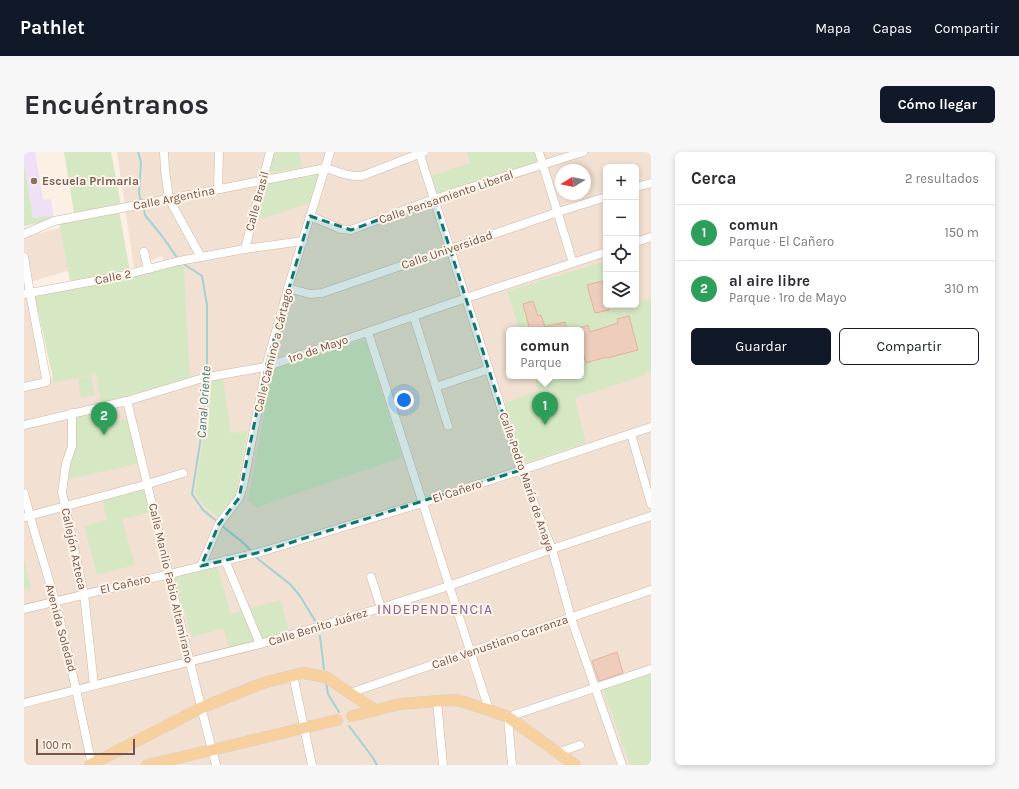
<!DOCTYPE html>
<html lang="es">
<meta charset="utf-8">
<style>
:root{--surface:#fff;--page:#f7f7f7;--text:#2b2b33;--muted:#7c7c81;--line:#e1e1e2;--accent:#111827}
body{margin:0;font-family:Karla,sans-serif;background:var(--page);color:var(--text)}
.controls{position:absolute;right:12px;top:12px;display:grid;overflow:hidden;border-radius:6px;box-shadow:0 2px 6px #0003}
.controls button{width:36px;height:36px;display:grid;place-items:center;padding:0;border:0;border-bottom:1px solid var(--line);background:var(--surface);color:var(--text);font:20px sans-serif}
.compass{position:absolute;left:531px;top:12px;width:36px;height:36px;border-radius:50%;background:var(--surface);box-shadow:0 2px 6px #0003;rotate:260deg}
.scale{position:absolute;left:12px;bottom:10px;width:99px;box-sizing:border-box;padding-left:4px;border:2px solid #72564a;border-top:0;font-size:11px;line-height:14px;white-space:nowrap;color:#72564a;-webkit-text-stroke:3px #fef4e9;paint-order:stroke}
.you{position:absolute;left:380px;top:248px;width:14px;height:14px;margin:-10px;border:3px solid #fff;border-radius:50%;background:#1a73e8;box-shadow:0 0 0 6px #1a73e833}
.badge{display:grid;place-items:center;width:26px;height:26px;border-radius:50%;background:var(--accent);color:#fff;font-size:13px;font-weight:700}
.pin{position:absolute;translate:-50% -33px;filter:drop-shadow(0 1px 2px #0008)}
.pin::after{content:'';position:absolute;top:21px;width:14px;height:12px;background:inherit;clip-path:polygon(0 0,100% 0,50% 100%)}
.popup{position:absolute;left:482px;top:175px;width:78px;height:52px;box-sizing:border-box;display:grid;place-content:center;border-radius:6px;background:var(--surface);filter:drop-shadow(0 1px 3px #0005);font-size:13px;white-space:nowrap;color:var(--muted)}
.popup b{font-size:15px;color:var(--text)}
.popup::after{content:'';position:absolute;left:50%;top:100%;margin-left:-8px;border:8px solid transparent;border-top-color:var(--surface)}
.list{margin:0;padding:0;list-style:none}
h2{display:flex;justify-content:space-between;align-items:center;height:52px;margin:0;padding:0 16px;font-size:17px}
h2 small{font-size:13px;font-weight:400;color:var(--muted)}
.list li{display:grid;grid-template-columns:26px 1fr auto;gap:12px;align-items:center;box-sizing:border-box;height:56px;padding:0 16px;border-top:1px solid var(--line)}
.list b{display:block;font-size:15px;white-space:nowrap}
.list p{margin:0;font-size:13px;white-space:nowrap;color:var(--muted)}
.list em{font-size:13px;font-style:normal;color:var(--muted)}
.actions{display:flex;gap:8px;padding:12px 16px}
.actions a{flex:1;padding:9px 0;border:1px solid var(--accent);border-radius:6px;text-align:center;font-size:14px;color:var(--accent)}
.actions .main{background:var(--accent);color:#fff}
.icon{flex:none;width:22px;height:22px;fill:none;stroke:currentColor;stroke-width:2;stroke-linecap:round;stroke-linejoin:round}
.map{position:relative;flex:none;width:627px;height:613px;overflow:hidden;border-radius:6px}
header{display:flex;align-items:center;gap:24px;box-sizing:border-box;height:56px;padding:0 20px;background:var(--accent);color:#fff}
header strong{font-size:19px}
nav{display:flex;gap:22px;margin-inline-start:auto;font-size:14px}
.intro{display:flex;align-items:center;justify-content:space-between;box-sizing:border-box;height:96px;padding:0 24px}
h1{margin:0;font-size:28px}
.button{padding:10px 18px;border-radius:6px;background:var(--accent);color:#fff;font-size:14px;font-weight:700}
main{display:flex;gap:24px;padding:0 24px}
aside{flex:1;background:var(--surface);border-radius:6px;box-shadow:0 2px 6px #0003}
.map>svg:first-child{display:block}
</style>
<header>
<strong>Pathlet</strong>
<nav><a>Mapa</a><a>Capas</a><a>Compartir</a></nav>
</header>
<div class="intro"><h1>Encuéntranos</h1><a class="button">Cómo llegar</a></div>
<main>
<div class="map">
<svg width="627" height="613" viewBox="0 0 627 613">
<rect width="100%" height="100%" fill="#fbf0e3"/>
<path fill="#f2e1d2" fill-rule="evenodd" d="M 93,0 L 627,0 L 627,613 L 0,613 L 0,85 L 40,75 L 50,117 L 6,130 L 26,227 L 73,218 L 84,249 L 140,225 L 139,103 L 110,117 ZM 582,15 L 612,15 L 612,153 L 582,153 ZM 537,18 L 561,18 L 561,42 L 537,42 ZM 485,178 L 557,178 L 557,224 L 485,224 Z"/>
<path fill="#ede0f7" d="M 0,0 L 11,0 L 19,48 L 27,47 L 29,64 L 9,67 L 0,11 Z"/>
<g fill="#d5e8c3">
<path d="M 40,0 L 87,0 L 97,53 L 50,61 Z"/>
<path d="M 254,0 L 275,0 L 278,15 L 244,21 L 249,1 Z"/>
<path d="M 443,0 L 512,0 L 516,11 L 412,42 L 407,24 L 446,11 Z"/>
<path d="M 0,11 L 9,66 L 29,64 L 28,68 L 0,74 Z"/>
<path d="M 299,18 L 288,50 L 231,69 L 241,30 Z"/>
<path d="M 95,59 L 106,119 L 46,129 L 35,70 Z"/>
<path d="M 149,107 L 160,115 L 166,226 L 77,251 L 72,222 L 30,231 L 11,145 Z"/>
<path d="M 582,109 L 582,153 L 603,153 L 605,158 L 605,153 L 612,153 L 612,151 L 627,147 L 627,219 L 621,221 L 621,223 L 551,246 L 562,291 L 497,312 L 478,252 L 514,239 L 510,224 L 557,224 L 557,178 L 495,178 L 483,139 Z"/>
<path d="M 341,187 L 378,305 L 242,352 L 233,356 L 224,349 L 248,218 Z"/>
<path d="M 67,224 L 71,243 L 57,246 L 54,227 Z"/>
<path d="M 199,227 L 207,281 L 223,279 L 212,343 L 194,365 L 182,356 L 171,342 L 181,273 L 185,228 Z"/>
<path d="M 76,257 L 79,272 L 106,266 L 116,311 L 42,328 L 51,293 L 50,263 Z"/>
<path d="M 120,335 L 127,360 L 98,367 L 111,413 L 73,423 L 60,374 L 83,368 L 78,347 Z"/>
<path d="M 0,407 L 7,437 L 0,438 Z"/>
<path d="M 193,413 L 207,462 L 256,448 L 265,479 L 205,497 L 199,476 L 168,485 L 150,426 Z"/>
<path d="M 627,521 L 627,613 L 606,613 L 579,537 Z"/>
</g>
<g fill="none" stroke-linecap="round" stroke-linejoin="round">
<g stroke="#a0d1d5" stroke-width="2">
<path d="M 114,0 L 117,10 L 115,41 L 117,50"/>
<path d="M 119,54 L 121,63 L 138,84 L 154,107"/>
<path d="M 158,111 L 178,124 L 183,153 L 183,223"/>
<path d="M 182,228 L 179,272 L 168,342 L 179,358 L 194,370"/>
<path d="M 197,373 C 207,382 220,389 228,400"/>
<path d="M 231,403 L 234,407 L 266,432 L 276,444 L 293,472"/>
<path d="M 296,484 L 300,517"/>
<path d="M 302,529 L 304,542 L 315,560"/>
<path d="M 325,574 L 349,606 L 353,613"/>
</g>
</g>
<g fill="#efcdbc" stroke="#e1b29d">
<path d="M 578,129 L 582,145 L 582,153 L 584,153 L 585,158 L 571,161 L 563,133 Z"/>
<path d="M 509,149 L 514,164 L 517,163 L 521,175 L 541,170 L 543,178 L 506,178 L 499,152 Z"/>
<path d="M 605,164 L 614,198 L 583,206 L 582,205 L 562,211 L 557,195 L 557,176 L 564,173 L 566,180 L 594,171 L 593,167 Z"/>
<path d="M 593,500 L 599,521 L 575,529 L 568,509 Z"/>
</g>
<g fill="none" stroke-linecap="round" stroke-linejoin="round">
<defs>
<g id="minor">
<path d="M 140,0 L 141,18 L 145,47 L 177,105"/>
<path d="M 395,0 L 497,318 L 528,397 L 547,466 L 598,613"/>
<path d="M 515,0 L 549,111"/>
<path d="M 612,35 L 627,31"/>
<path d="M 194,37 L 195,0"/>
<path d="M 286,64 L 317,77 L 327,78 L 410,47 L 559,0"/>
<path d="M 0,82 L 30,69 L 145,47 L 302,16 C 314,20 325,25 338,24 L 400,0"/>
<path d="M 612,90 L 627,85"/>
<path d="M 221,97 L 246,0"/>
<path d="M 120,100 L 124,117"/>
<path d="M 0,105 L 6,141 L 22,226 L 22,230 L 0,235"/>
<path d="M 264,136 L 286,142 L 298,141 L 534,60 L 582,45"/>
<path d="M 0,142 L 97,124 L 155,109 L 221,97 L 279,89"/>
<path d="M 390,165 L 424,274"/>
<path d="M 344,180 L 465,558"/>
<path d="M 412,235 L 465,217"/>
<path d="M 103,249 C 133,370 160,492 192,613"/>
<path d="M 48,261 L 48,294 L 42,312 L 38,340 L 60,442 L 70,533"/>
<path d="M 0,273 L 103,249 L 179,226 L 218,219 L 242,215 L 442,146 L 582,100"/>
<path d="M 607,282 L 627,352"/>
<path d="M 0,341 C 9,378 21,413 31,449 C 46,504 56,558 68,613"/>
<path d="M 1,365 L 124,332 L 159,321"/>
<path d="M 201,408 L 236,492"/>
<path d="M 177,414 L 195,372 L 215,346 L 219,334 L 242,215 L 264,136 L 306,0"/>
<path d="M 347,425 L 357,456"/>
<path d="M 0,457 L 237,400 L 398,351 L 627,275"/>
<path d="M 269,523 L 288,613"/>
<path d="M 326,541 L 627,438"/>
<path d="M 413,549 L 419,613"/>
<path d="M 0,551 L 236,492 L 357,456 L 425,434 L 528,397 L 627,364"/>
<path d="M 533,601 L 556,593"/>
<path d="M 488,613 L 484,565 L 627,517"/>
</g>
<g id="major">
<path d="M 328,564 L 376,552 L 413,549 L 433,548 L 465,558 L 484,565 L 551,613"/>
<path d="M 66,613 L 177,556 L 239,531 L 279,521 L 302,525 L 351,558"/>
<path d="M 123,613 L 188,598 L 313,568"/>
</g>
</defs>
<use href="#minor" stroke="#ccb7aa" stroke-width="9"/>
<use href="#major" stroke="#d8d0cc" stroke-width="12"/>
<use href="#minor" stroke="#fff" stroke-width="8"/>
<use href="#major" stroke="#f7d09e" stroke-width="11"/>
</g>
<path fill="#0f766e" fill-opacity="0.2" stroke="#0f766e" stroke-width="3" stroke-dasharray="8 5" stroke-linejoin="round" d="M 410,47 L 497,318 L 237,400 L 177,414 L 195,372 L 215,346 L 242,215 L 286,64 L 327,78 Z"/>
<circle fill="#8d6e63" stroke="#fef4e9" stroke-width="1.5" cx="10" cy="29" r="4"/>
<g text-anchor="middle" stroke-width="4" stroke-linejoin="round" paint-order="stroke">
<g font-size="12" font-weight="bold" fill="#785e54" stroke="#fef4e9" text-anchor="start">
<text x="18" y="33">Escuela Primaria</text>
</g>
<g font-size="12" fill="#72564a" stroke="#fef4e9">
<text transform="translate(422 45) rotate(-19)" y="4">Calle Pensamiento Liberal</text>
<text transform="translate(150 46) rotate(-11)" y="4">Calle Argentina</text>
<text transform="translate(233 49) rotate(-75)" y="4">Calle Brasil</text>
<text transform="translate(423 98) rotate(-19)" y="4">Calle Universidad</text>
<text transform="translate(89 125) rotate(-11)" y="4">Calle 2</text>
<text transform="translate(294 197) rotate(-19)" y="4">1ro de Mayo</text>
<text transform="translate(249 198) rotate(-76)" y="4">Calle Camino a Cártago</text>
<text transform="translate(503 330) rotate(71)" y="4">Calle Pedro María de Anaya</text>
<text transform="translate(433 339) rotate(-18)" y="4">El Cañero</text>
<text transform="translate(50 397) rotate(78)" y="4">Callejón Azteca</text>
<text transform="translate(147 431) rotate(77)" y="4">Calle Manlio Fabio Altamirano</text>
<text transform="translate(101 432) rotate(-13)" y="4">El Cañero</text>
<text transform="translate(294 475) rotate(-17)" y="4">Calle Benito Juárez</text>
<text transform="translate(37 476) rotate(75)" y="4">Avenida Soledad</text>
<text transform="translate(476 490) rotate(-19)" y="4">Calle Venustiano Carranza</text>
</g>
<g font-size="13" font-style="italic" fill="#42787e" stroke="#fef4e9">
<text transform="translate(179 250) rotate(-86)" y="5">Canal Oriente</text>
</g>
<g font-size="14" letter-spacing="1" fill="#826695" stroke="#fef4e9">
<text x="411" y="462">INDEPENDENCIA</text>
</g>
</g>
</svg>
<div class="controls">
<button>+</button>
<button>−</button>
<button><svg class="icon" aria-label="locate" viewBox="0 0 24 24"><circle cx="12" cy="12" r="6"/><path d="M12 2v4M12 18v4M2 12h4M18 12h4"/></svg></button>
<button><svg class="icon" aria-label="layers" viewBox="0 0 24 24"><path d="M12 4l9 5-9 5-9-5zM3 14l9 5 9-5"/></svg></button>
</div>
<svg class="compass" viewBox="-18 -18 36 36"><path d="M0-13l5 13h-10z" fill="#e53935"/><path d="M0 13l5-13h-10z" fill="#7c7c81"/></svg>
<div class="scale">100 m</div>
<div class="you"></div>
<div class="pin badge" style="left:521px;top:273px;background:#2e9e5b">1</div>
<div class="popup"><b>comun</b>Parque</div>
<div class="pin badge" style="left:80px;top:283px;background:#2e9e5b">2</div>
</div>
<aside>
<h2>Cerca<small>2 resultados</small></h2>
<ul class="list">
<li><span class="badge" style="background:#2e9e5b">1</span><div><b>comun</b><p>Parque · El Cañero</p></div><em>150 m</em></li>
<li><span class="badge" style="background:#2e9e5b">2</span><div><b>al aire libre</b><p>Parque · 1ro de Mayo</p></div><em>310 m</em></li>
</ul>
<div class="actions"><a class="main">Guardar</a><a>Compartir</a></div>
</aside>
</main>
